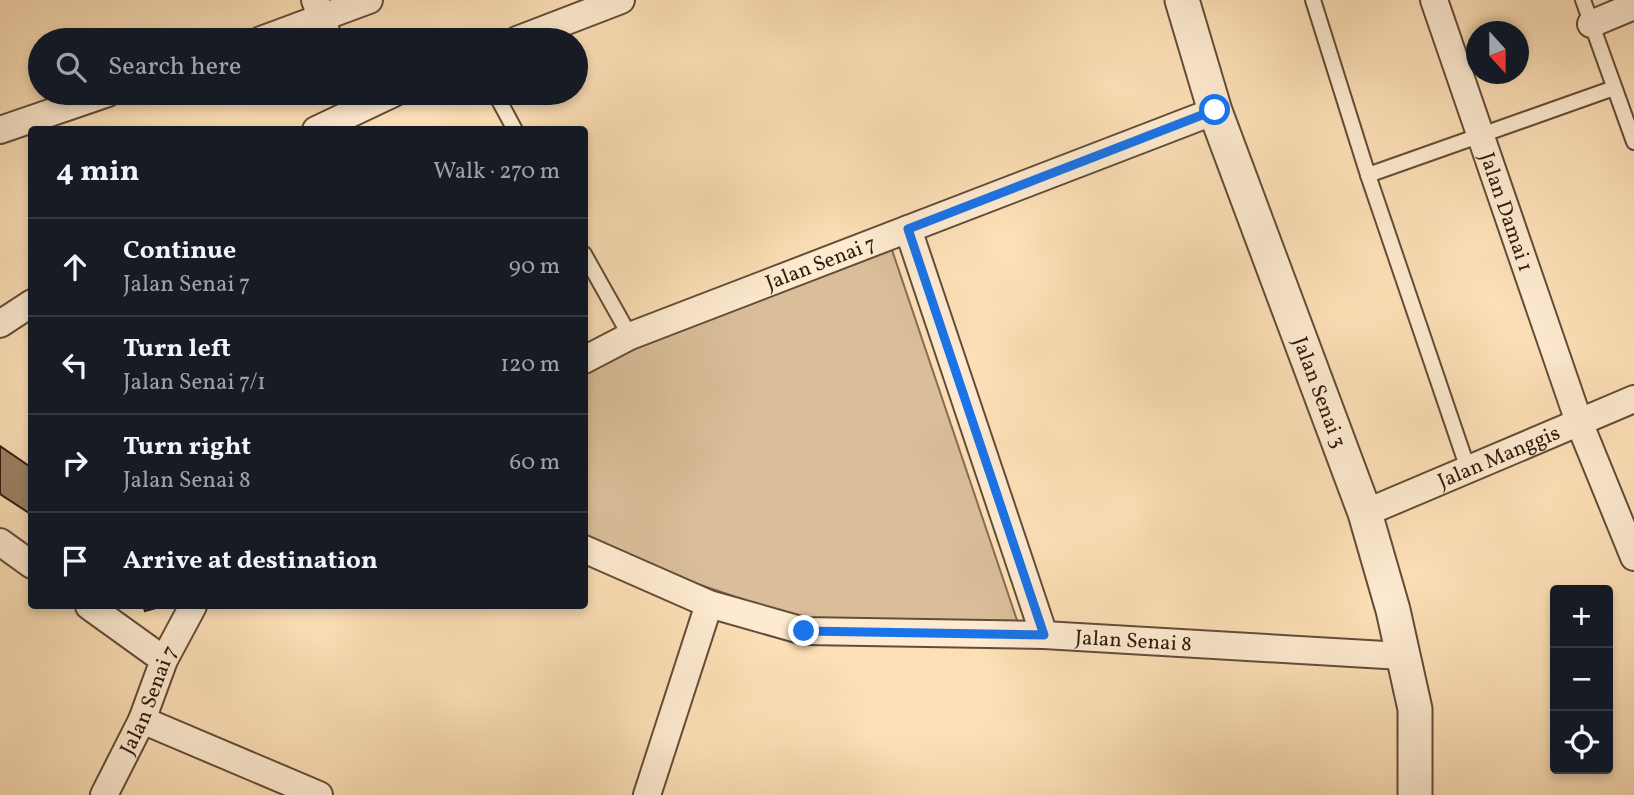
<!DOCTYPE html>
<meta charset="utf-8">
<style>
:root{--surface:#171b24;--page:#20242c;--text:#f1f3f6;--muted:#9ea1a6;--line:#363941}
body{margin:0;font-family:Vollkorn,serif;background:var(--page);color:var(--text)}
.controls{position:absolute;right:21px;bottom:21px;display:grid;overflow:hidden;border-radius:7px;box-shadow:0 4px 10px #0003}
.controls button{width:63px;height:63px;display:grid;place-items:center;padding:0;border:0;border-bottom:2px solid var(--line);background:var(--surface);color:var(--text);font:35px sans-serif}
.compass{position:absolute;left:1466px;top:21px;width:63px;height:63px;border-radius:50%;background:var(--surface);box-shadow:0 4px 10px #0003;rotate:159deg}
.stop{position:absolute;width:21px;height:21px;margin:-16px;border:5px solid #1a73e8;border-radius:50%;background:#fff}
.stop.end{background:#1a73e8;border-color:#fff;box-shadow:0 2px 7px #0008}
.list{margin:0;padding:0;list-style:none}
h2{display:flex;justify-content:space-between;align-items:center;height:91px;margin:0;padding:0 28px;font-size:30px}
h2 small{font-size:23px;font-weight:400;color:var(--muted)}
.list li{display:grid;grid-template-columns:46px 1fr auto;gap:21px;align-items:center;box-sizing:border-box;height:98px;padding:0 28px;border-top:2px solid var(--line)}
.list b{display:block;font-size:26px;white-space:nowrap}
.list p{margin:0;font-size:23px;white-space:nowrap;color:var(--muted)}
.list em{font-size:23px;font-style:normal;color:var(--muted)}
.icon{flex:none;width:38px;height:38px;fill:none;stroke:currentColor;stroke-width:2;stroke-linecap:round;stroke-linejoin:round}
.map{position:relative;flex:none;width:1634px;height:795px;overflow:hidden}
.search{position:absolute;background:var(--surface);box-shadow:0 4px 10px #0003;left:28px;top:28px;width:560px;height:77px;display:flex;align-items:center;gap:18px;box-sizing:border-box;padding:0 24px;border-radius:38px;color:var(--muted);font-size:26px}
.panel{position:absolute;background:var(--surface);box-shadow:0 4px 10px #0003;left:28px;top:126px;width:560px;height:483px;border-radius:7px}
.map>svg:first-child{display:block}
</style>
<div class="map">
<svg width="1634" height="795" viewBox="0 0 1634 795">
<rect width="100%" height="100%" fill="#fcdfb6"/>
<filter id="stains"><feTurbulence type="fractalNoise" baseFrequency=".00286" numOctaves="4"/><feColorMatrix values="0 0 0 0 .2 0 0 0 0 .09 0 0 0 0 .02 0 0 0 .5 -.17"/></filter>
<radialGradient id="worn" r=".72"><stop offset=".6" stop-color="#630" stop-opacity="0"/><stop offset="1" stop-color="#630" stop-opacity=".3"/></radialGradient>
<path fill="#d9be99" stroke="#856c54" stroke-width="2" d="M 891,247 L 1020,629 L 798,618 L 689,581 L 585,536 L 585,374 L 636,346 Z"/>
<g fill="#9b8165" stroke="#311b0e" stroke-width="2">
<path d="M 0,446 L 32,468 L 32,515 L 0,494 Z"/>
<path d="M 143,606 L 163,606 L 145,611 Z"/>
</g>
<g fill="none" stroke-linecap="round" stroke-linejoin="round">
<defs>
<g id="service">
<path d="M 1313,0 L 1368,175 L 1468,469"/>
<path d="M 1583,0 L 1634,142"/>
<path d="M 495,93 L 515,130"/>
<path d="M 1368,175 L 1614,88"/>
<path d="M 584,254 L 630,336"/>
</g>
<g id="minor">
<path d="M 315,0 L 329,40"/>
<path id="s1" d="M 1434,0 L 1579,422 L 1634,557"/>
<path d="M 1591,24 L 1634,6"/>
<path d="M 261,40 L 369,0"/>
<path d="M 517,40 L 621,0"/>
<path d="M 0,130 L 108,93"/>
<path d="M 316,130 L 394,93"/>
<path d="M 908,229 L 1044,635"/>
<path d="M 0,324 L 32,303"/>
<path id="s2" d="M 584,360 L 630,336 L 1215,111"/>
<path id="s3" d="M 1365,513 L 1634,399"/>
<path d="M 0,542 L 32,565"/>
<path id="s4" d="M 584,549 L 709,604 L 804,631 L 1044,635 L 1402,656"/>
<path d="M 89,606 L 164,660"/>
<path d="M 142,720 L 319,795"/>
<path id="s5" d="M 104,795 L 142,720 L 164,660 L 193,606"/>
<path d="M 647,795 L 709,604"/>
</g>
<g id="tertiary">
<path id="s6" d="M 1182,0 L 1215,111 L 1365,513 L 1393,610 L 1415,709 L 1415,795"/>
</g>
</defs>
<use href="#service" stroke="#644c38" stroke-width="18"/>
<use href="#minor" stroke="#644c38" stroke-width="30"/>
<use href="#tertiary" stroke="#644c38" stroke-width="37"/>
<use href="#service" stroke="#fdead0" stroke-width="14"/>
<use href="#minor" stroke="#fdead0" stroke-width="26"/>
<use href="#tertiary" stroke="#fdead0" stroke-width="33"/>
</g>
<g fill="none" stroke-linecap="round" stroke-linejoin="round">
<path stroke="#1a73e8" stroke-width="9" d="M 804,631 L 1044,635 L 908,229 L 1215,110"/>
</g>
<g text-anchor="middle" stroke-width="6" stroke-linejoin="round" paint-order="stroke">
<g font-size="21" fill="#311b0e" stroke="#fdead0">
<text dy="7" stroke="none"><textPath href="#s1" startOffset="224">Jalan Damai 1</textPath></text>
<text dy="7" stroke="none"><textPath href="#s2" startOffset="256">Jalan Senai 7</textPath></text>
<text dy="7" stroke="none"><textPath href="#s6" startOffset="416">Jalan Senai 3</textPath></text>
<text dy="7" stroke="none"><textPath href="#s3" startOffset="145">Jalan Manggis</textPath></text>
<text dy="7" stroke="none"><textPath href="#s4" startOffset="565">Jalan Senai 8</textPath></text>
<text dy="7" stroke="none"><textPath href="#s5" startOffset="105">Jalan Senai 7</textPath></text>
</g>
</g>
<rect width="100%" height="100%" filter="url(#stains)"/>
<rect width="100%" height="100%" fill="url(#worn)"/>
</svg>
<div class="controls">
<button>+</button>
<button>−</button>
<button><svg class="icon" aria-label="locate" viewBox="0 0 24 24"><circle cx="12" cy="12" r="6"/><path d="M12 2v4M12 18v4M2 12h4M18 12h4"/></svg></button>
</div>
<svg class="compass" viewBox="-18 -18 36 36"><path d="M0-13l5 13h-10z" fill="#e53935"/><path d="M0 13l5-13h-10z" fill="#9ea1a6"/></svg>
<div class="stop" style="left:1215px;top:110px"></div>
<div class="stop end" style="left:804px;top:631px"></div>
<div class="search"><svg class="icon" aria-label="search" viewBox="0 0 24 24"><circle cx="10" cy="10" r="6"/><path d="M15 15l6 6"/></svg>Search here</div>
<section class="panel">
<h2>4 min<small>Walk · 270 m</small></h2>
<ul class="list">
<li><svg class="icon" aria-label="ahead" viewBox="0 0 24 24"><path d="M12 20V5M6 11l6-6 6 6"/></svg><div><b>Continue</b><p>Jalan Senai 7</p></div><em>90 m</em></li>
<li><svg class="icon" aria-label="left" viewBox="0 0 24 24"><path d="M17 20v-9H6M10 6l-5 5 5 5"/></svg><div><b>Turn left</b><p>Jalan Senai 7/1</p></div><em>120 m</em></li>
<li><svg class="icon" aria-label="right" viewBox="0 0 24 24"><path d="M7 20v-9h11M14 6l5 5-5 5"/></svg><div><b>Turn right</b><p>Jalan Senai 8</p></div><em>60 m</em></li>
<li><svg class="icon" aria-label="arrive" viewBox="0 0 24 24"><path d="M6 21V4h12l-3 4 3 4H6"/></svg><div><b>Arrive at destination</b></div></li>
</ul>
</section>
</div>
